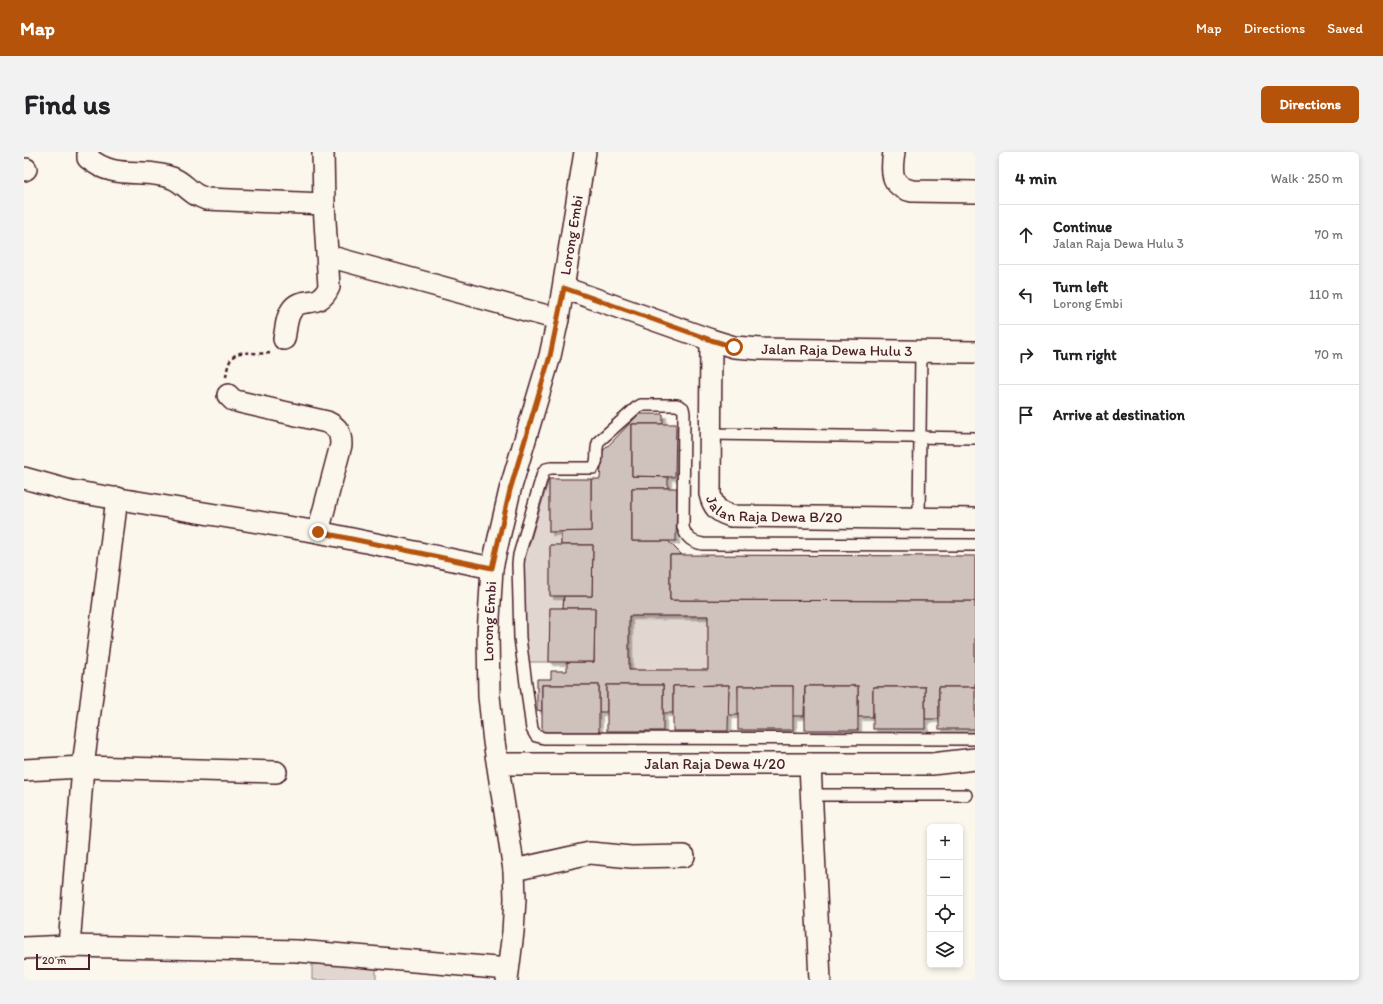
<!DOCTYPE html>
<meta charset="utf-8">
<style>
:root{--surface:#fff;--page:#f2f2f2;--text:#202124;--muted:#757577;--line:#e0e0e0;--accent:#b45309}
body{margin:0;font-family:Itim,sans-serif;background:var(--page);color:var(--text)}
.controls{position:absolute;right:12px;bottom:12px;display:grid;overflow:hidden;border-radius:6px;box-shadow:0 2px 6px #0003}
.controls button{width:36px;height:36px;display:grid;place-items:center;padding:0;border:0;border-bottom:1px solid var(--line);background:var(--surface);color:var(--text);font:20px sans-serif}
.scale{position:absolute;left:12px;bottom:10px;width:54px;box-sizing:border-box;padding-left:4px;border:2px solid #4a1f2b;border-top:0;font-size:11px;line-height:14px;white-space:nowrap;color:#4a1f2b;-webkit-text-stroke:3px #fbf7ec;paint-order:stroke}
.stop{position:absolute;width:12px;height:12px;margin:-9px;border:3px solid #b45309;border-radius:50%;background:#fff}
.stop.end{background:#b45309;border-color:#fff;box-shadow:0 1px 4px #0008}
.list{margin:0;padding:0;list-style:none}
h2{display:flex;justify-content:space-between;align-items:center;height:52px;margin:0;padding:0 16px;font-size:17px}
h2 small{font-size:13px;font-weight:400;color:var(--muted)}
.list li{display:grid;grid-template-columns:26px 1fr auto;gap:12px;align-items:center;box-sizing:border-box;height:60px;padding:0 16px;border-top:1px solid var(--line)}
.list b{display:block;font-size:15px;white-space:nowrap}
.list p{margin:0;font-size:13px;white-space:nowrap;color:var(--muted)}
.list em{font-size:13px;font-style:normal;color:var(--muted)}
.icon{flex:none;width:22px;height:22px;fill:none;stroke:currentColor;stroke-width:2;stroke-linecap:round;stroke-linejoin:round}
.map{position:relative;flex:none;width:951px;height:828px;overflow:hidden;border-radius:6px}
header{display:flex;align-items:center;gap:24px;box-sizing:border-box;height:56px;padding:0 20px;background:var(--accent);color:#fff}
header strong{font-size:19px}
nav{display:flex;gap:22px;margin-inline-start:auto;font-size:14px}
.intro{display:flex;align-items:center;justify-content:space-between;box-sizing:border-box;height:96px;padding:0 24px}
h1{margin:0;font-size:28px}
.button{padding:10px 18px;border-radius:6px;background:var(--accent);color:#fff;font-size:14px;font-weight:700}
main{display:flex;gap:24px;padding:0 24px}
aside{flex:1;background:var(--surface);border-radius:6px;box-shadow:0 2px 6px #0003}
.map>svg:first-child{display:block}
</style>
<header>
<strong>Map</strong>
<nav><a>Map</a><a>Directions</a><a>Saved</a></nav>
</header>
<div class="intro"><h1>Find us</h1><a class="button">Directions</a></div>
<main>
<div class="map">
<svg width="951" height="828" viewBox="0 0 951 828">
<defs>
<filter id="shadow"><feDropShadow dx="3.5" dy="3.5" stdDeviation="0" flood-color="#0004"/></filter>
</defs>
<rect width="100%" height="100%" fill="#fbf7ec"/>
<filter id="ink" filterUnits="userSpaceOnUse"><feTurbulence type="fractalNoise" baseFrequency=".025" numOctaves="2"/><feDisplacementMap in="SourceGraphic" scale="8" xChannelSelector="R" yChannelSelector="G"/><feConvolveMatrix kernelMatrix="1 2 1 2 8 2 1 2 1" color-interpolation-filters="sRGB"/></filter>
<g filter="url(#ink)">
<g fill="#e2d7d0" stroke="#967b7e">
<path d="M 525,327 L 525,379 L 537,379 L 537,393 L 526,393 L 526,443 L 540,444 L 539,456 L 526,456 L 525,510 L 505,510 L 500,488 L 498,417 Z"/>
<rect x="605" y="464" width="79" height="54"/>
<path d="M 288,812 L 352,815 L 352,828 L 288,828 Z"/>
</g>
<g fill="#cfc2bc" stroke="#4a1f2b" fill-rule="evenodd" filter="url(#shadow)">
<path d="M 615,262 L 639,262 L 639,272 L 608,272 L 608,324 L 644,325 L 644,336 L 608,336 L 608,389 L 644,389 L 658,403 L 646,403 L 646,448 L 951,449 L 951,535 L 915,535 L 915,567 L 901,567 L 901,535 L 849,535 L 849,565 L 834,565 L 834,534 L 781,534 L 780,564 L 768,564 L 769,534 L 714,534 L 715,563 L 704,563 L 705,533 L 649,534 L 649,561 L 639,561 L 639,533 L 583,533 L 583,560 L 575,560 L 575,533 L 518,533 L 518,559 L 513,558 L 513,527 L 527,527 L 527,519 L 543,519 L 543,510 L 570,510 L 571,456 L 539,456 L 540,444 L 568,444 L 569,393 L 537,393 L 537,379 L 567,379 L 567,327 L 576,327 L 578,300 ZM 605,464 L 684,464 L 684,518 L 605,518 Z"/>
<path d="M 608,272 L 652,272 L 651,325 L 608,324 Z"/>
<path d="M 525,327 L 567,327 L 567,379 L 525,380 Z"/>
<path d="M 608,336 L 653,336 L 652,389 L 608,389 Z"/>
<path d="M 526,393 L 569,393 L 568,444 L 526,444 Z"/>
<path d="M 646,403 L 951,404 L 951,449 L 646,448 Z"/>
<path d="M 526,456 L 571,456 L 570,510 L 525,510 Z"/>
<rect x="518" y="533" width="57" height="47"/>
<rect x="583" y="533" width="56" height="46"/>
<path d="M 705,533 L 704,579 L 649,579 L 649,534 Z"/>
<rect x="714" y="534" width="55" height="44"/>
<rect x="781" y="534" width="53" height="44"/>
<rect x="849" y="535" width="52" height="42"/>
<rect x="915" y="535" width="36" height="42"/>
</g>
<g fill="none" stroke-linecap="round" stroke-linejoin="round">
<defs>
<g id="service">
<path d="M 686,282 L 951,286"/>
<path d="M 895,366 L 897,199"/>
<path d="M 951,393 L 679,392 C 668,390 662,386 659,375 L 660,261 L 659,256 L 653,253 L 617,253 L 612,256 L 575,289 C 570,298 576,309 569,316 L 527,316 L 522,317 L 519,321 L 495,403 L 494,412 L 496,486 L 508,577 L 512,584 L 520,586 L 951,587"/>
<path d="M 788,643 L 942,643"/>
</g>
<g id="minor">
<path d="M 64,0 L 64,6 C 91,29 119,15 148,26 C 157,29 163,37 171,42 C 174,44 178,45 182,47 L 300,52"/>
<path d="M 870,0 C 867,19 866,34 888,39 L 951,40"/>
<path d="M 0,18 L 2,17"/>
<path d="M 304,104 L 534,167"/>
<path id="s1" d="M 540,136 L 687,188 L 710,195 L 737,197 L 951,200"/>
<path d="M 260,187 C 262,178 262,166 267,159 C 277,142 295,159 305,135 L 300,52 L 299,0"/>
<path id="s2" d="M 687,188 L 686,342 C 689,355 694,360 707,364 L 951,367"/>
<path d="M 204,243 L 209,248 L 216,250 L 303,270 C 314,275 317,281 317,293 L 294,380"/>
<path d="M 0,326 L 47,339 L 294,380 L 468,416"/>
<path id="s3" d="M 474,612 L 908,612 L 951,607"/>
<path d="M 786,612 L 796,828"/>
<path d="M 0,618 L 59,615 L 252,620"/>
<path d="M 490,718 L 566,701 L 607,705 L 660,704"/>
<path d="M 45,794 L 59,615 L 93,346"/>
<path d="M 0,796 L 45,794 L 273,799 L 484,817"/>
<path id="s4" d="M 483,828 L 489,780 L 491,747 L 490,718 L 470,590 L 465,544 L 464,483 L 468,416 L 486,338 L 526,204 L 534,167 L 561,0"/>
</g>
</defs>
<use href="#service" stroke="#4a1f2b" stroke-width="14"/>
<use href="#minor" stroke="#4a1f2b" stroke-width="24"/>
<path stroke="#4a1f2b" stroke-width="2.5" stroke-dasharray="4 3" stroke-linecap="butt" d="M 202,225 C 206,190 223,204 246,201"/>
<use href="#service" stroke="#fbf7ec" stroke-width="11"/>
<use href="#minor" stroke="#fbf7ec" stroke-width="21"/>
</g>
</g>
<g fill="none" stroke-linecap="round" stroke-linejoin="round" filter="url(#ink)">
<path stroke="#b45309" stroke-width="5" d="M 294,380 L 468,416 L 486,338 L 526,204 L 540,136 L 687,188 L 710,195"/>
</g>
<g text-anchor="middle" stroke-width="3.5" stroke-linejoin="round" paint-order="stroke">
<g font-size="15" fill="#4a1f2b" stroke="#fbf7ec">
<text dy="5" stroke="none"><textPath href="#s4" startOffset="757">Lorong Embi</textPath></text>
<text dy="5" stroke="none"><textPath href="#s1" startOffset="283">Jalan Raja Dewa Hulu 3</textPath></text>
<text dy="5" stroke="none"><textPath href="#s2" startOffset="227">Jalan Raja Dewa B/20</textPath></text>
<text dy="5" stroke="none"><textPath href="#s4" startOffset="361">Lorong Embi</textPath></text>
<text dy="5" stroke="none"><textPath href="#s3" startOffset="217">Jalan Raja Dewa 4/20</textPath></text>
</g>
</g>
</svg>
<div class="controls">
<button>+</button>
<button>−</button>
<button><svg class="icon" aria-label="locate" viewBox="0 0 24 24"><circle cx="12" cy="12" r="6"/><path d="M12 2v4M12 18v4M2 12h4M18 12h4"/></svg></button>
<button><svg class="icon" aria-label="layers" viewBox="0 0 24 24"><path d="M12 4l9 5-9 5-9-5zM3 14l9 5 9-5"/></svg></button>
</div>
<div class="scale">20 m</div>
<div class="stop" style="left:710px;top:195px"></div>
<div class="stop end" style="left:294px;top:380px"></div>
</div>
<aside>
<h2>4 min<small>Walk · 250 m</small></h2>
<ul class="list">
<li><svg class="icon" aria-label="ahead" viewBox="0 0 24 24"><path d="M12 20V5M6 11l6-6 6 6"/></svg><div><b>Continue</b><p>Jalan Raja Dewa Hulu 3</p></div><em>70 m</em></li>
<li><svg class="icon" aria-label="left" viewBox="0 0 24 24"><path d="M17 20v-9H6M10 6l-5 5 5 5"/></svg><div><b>Turn left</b><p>Lorong Embi</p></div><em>110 m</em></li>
<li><svg class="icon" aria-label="right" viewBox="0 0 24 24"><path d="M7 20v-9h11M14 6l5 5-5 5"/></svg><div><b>Turn right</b></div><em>70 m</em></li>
<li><svg class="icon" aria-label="arrive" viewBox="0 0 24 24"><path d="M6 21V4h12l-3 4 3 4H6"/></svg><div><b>Arrive at destination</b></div></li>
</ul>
</aside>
</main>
